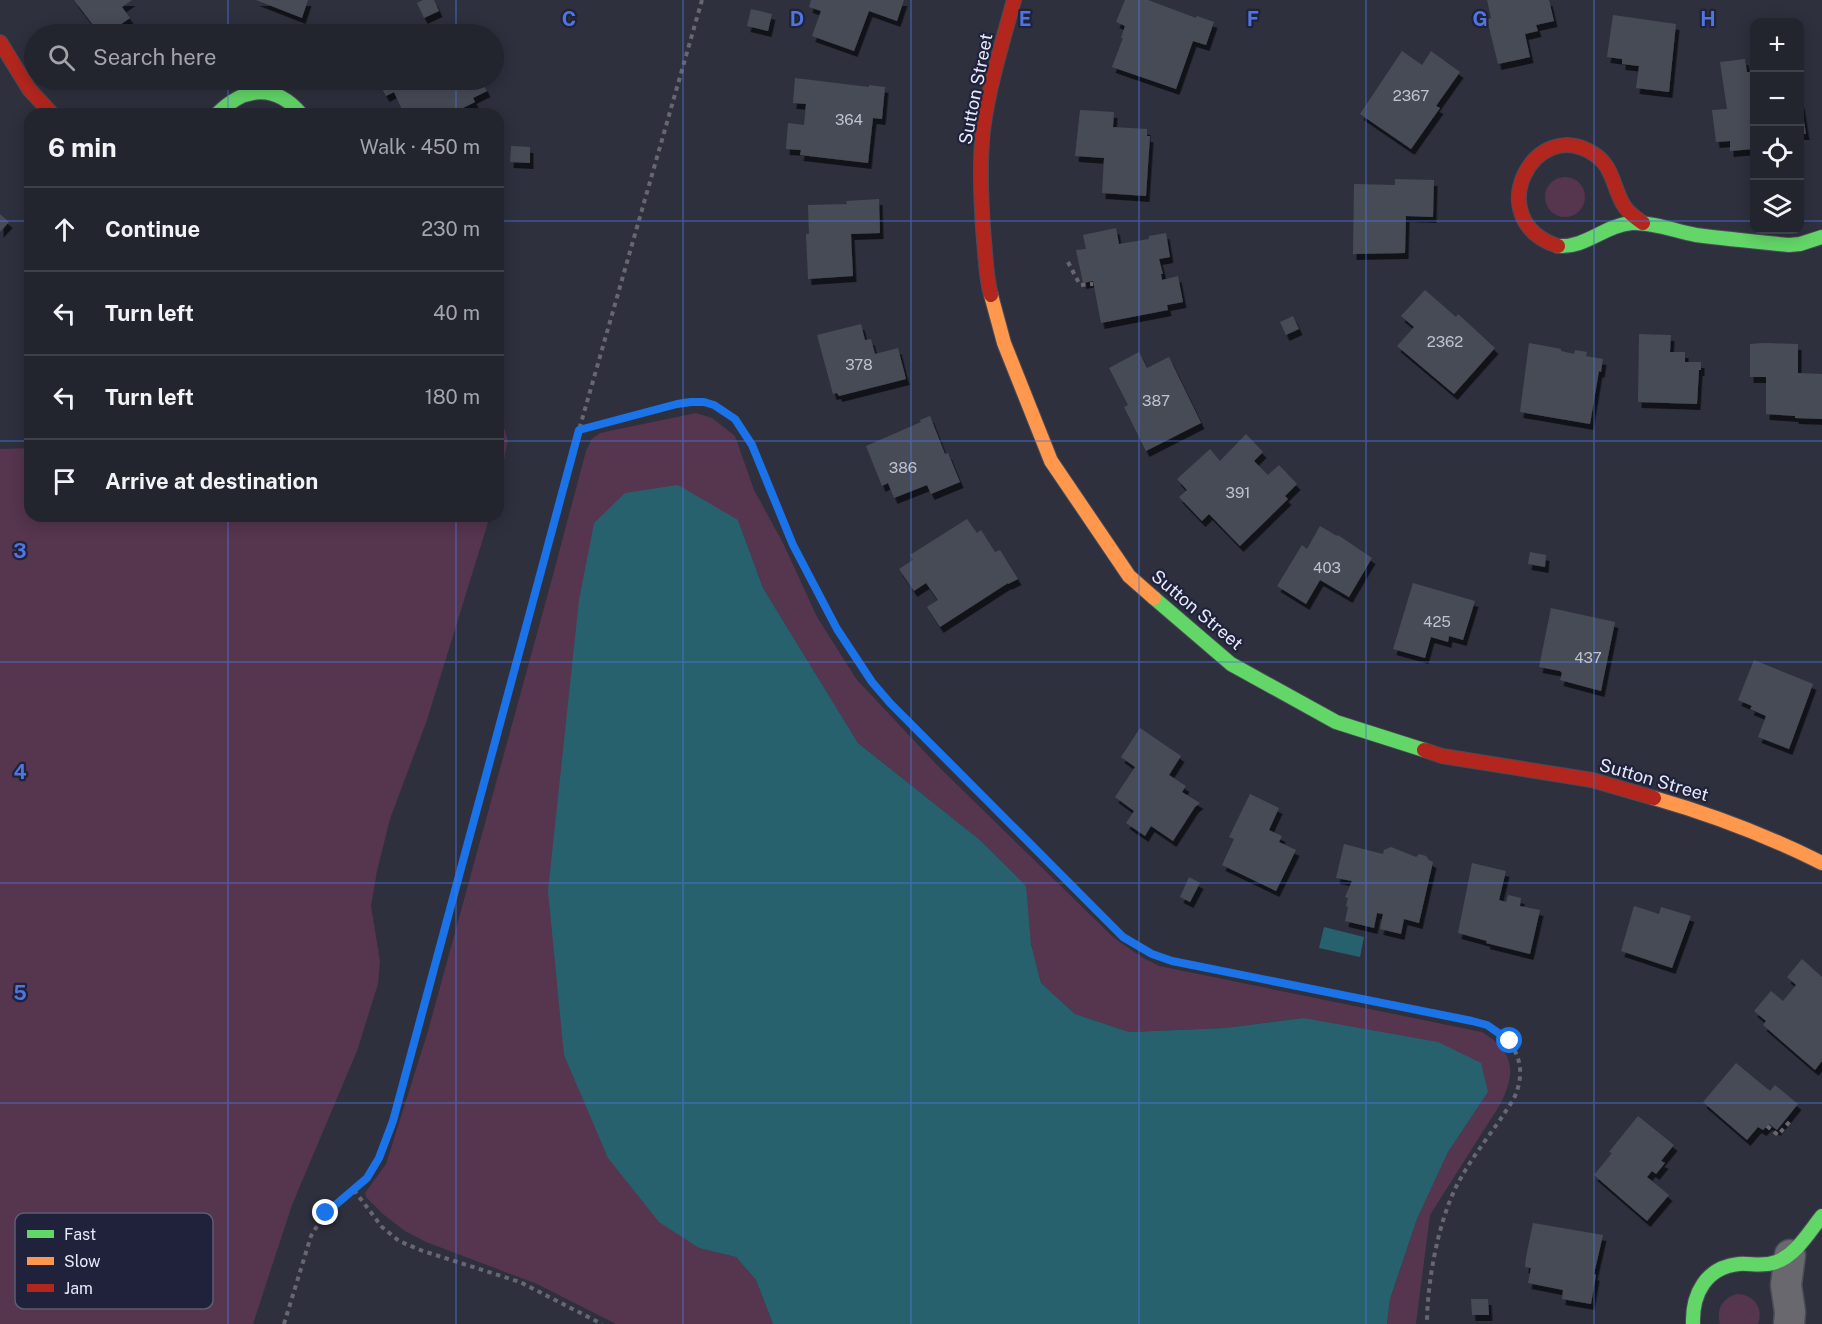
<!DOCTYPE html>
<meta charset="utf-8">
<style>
:root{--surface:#22242e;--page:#2e303a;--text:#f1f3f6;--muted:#a2a4aa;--line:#3f414a}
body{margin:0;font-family:"Public Sans",sans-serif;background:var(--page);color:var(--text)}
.controls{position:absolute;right:18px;top:18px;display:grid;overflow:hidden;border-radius:12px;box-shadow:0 3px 15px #0003}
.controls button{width:54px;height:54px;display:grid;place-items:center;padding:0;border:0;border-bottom:2px solid var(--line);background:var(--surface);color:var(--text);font:30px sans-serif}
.stop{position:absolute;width:18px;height:18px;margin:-14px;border:4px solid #1a73e8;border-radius:50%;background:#fff}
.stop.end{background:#1a73e8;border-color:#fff;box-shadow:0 2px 6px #0008}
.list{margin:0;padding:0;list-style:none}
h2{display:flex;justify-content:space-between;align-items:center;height:78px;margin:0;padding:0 24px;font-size:26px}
h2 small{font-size:20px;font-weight:400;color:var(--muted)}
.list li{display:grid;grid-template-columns:39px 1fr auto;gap:18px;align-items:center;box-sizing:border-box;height:84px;padding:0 24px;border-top:2px solid var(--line)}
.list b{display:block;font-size:22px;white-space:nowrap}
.list em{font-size:20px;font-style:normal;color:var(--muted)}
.icon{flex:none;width:33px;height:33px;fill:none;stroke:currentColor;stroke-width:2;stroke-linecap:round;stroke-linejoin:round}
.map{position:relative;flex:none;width:1822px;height:1324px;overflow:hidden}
.search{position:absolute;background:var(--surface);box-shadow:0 3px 15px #0003;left:24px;top:24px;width:480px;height:66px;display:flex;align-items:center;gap:15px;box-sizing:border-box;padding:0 21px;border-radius:33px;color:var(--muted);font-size:22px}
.panel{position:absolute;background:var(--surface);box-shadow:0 3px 15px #0003;left:24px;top:108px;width:480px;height:414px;border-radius:18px}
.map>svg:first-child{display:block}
</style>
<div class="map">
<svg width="1822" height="1324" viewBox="0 0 1822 1324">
<defs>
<filter id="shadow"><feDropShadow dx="3.5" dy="6" stdDeviation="0" flood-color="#0009"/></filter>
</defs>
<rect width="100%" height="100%" fill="#2e303e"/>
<g fill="#56354e">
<circle cx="1565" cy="197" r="20"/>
<path d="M 498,410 L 508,440 L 498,489 Z"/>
<path d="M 696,413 L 712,418 L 735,436 L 754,490 L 783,543 L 817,617 L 857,680 L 938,766 L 1114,938 L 1143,958 L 1159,966 L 1482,1032 C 1513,1051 1517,1070 1501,1103 L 1430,1215 L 1416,1324 L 1387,1324 L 1390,1299 L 1417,1219 L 1448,1152 L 1488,1092 L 1303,1018 L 1225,1028 L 1129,1032 L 1075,1014 L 1041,983 L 1031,944 L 1025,886 L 980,840 L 858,743 L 763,588 L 738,520 L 699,1248 L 736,1257 L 756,1280 L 773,1324 L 616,1324 L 537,1284 L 426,1242 L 405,1231 L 384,1215 L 366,1197 L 365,1193 L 386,1164 L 428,1031 L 550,586 L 586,451 L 592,439 L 600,433 Z"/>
<path d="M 30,448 L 30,516 L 490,516 L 427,720 L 390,819 L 377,871 L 371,906 L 380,961 L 378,984 L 357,1051 L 292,1205 L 253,1324 L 0,1324 L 0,449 Z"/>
<path d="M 1736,1294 C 1753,1294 1764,1307 1758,1324 L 1720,1324 C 1716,1309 1722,1299 1736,1294 Z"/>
</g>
<g fill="#28616e">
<path d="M 678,485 L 738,520 L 763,588 L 858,743 L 980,840 L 1026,886 L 1031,944 L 1041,983 L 1075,1014 L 1129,1032 L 1225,1028 L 1303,1018 L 1438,1042 L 1481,1063 L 1488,1092 L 1448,1152 L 1417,1219 L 1390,1299 L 1387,1324 L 773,1324 L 756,1280 L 736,1257 L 699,1248 L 659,1222 L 608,1158 L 564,1055 L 548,891 L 579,600 L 594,523 L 625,493 Z"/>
<path d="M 1324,927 L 1364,937 L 1360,957 L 1319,948 Z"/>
</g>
<g fill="#464c56" filter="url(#shadow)">
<path d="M 74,0 L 132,0 L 122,7 L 130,18 L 107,34 L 100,34 Z"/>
<path d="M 256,0 L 308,0 L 302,18 Z"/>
<path d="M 423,0 L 434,0 L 439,11 L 424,18 L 417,3 Z"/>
<path d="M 811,0 L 904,0 L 897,21 L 869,11 L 854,51 L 812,36 L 821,11 L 809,7 Z"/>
<path d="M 1125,0 L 1148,0 L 1196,18 L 1197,16 L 1214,22 L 1206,45 L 1193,41 L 1176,89 L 1112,67 L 1123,38 L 1121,38 L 1125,26 L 1116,22 Z"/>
<path d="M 1487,0 L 1549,0 L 1554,21 L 1536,25 L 1538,31 L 1525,34 L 1530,57 L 1498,64 L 1487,19 L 1491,18 Z"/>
<path d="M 751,9 L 772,14 L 768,31 L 747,26 Z"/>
<path d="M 1613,15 L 1676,24 L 1669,92 L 1636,88 L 1639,66 L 1622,64 L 1622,59 L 1607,57 Z"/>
<path d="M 452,28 L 456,34 L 438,34 Z"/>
<path d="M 1402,51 L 1422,65 L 1431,51 L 1460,72 L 1436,106 L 1440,108 L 1411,149 L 1360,114 Z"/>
<path d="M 1745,59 L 1747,72 L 1754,72 L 1754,149 L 1730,151 L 1730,141 L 1716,142 L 1712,110 L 1727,109 L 1720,62 Z"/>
<path d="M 795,78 L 869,87 L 869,85 L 885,87 L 882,119 L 873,118 L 868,163 L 800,155 L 801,150 L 786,149 L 788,123 L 804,125 L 806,104 L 793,103 Z"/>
<path d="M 377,80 L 481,80 L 487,91 L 473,98 L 475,102 L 451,114 L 404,114 L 394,92 L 386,96 Z"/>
<path d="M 1800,102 L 1801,102 L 1806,134 L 1800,134 Z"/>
<path d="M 1080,110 L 1114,112 L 1113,127 L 1147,129 L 1147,136 L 1150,136 L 1146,196 L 1102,193 L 1104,158 L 1075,156 Z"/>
<path d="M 511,146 L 530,147 L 530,163 L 510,162 Z"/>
<path d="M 1395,179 L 1434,180 L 1433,217 L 1406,216 L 1405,253 L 1353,254 L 1354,184 L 1395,185 Z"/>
<path d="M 879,199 L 880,233 L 851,234 L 853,276 L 808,279 L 806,234 L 809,234 L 808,205 L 847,204 L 846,201 Z"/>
<path d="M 0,214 L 9,222 L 0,232 Z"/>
<path d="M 1116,228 L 1119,244 L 1149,239 L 1149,236 L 1166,233 L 1170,257 L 1159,259 L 1163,274 L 1161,274 L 1162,280 L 1178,276 L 1183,302 L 1167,305 L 1168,310 L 1101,323 L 1093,281 L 1083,283 L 1076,250 L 1086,249 L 1083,235 Z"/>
<path d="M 1425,290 L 1456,317 L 1458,314 L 1495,348 L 1454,394 L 1397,346 L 1414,327 L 1401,316 Z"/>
<path d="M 1293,316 L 1299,329 L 1286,335 L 1280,322 Z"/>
<path d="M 861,324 L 865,340 L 871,339 L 875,354 L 898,348 L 906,379 L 839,396 L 837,393 L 833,394 L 817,335 Z"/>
<path d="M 1639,334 L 1671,335 L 1670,352 L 1685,352 L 1685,362 L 1701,362 L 1701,370 L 1699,370 L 1697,404 L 1638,402 Z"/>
<path d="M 1529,343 L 1561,349 L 1561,351 L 1574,354 L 1575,350 L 1587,352 L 1586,356 L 1603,359 L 1601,372 L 1599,371 L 1590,424 L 1520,412 Z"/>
<path d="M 1763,343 L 1798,344 L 1798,373 L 1822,374 L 1822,419 L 1795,418 L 1795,416 L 1766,414 L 1766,377 L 1750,377 L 1750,344 Z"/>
<path d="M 1139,352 L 1147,368 L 1169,357 L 1201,423 L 1146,451 L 1124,407 L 1128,405 L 1109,368 Z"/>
<path d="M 930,416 L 945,454 L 948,453 L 960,482 L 931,494 L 927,485 L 894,498 L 888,483 L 882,486 L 866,446 L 921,422 L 920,420 Z"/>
<path d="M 1246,434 L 1263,452 L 1254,461 L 1268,475 L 1279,465 L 1297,484 L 1285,496 L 1288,499 L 1240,546 L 1209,514 L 1202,521 L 1179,497 L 1187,490 L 1177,479 L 1210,449 L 1220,461 Z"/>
<path d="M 967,519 L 977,533 L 981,530 L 995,552 L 1000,550 L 1018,579 L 1008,584 L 1008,583 L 940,627 L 927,607 L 938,600 L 926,583 L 914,591 L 899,569 L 913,560 L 910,555 Z"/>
<path d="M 1320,526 L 1337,536 L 1338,535 L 1372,558 L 1349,597 L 1320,580 L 1306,604 L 1277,586 L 1302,545 L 1307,549 Z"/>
<path d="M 1530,552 L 1546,555 L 1545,567 L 1528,564 Z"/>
<path d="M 1413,583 L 1475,601 L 1463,640 L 1449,636 L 1448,642 L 1431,637 L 1425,658 L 1393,649 Z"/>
<path d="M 1551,608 L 1615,622 L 1601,691 L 1560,680 L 1562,673 L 1560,671 L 1539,667 Z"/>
<path d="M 1754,660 L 1813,684 L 1789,749 L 1758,737 L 1766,716 L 1750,709 L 1752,706 L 1738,700 Z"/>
<path d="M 1140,728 L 1181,756 L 1169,775 L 1186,786 L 1182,792 L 1200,803 L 1195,807 L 1173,841 L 1151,826 L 1145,836 L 1126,823 L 1134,811 L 1115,797 L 1135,767 L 1121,757 Z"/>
<path d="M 1250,794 L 1279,808 L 1269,830 L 1282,836 L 1279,842 L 1296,850 L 1276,891 L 1222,865 L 1234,839 L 1229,837 Z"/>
<path d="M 1344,844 L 1383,854 L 1384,850 L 1391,847 L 1416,857 L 1419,854 L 1426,856 L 1429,860 L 1433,862 L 1419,923 L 1404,919 L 1401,934 L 1380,929 L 1383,914 L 1377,913 L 1374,928 L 1345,921 L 1348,907 L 1346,906 L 1348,898 L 1345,897 L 1352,881 L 1336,878 Z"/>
<path d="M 1472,863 L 1506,871 L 1499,900 L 1506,902 L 1508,895 L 1521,898 L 1520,906 L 1540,910 L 1530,954 L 1486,943 L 1487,941 L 1458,933 Z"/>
<path d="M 1189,877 L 1200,883 L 1190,902 L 1180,897 Z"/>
<path d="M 1634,906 L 1659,914 L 1661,907 L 1691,916 L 1672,968 L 1621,951 Z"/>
<path d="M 1802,959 L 1822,977 L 1822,1061 L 1815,1070 L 1763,1025 L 1766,1021 L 1754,1011 L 1771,991 L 1783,1001 L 1796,985 L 1787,977 Z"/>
<path d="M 1736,1063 L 1770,1091 L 1775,1085 L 1798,1104 L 1777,1130 L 1769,1124 L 1763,1130 L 1758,1127 L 1747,1140 L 1703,1102 Z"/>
<path d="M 1638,1116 L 1674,1145 L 1661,1161 L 1665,1163 L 1656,1174 L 1652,1171 L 1647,1177 L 1669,1195 L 1647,1221 L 1594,1175 L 1612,1153 L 1609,1152 Z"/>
<path d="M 1533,1223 L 1603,1235 L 1594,1274 L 1596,1275 L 1591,1304 L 1562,1299 L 1563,1290 L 1528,1283 L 1531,1268 L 1525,1267 L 1526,1257 Z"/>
<path d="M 1471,1299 L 1488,1299 L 1489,1315 L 1472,1315 Z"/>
</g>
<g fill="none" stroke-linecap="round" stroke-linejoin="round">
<defs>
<path id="street" d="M 1789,1324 L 1790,1312 L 1786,1285 L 1790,1255"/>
<g id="fast">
<path d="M 217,114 C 244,87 275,83 301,114"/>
<path d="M 1558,246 C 1586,248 1605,225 1632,223 C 1653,222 1675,231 1696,235 C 1727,239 1758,242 1789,245 L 1800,244 L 1822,237"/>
<path d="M 1154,598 L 1231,664 L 1336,722 L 1424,750"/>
<path d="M 1693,1324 C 1692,1294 1706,1267 1739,1264 C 1751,1263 1764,1267 1776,1262 C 1796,1255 1809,1232 1822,1216"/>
</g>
<g id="slow">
<path d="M 991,295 L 1004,343 L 1051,461 L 1129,576 L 1154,598"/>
<path d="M 1654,798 C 1713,815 1768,836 1822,863"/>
</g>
<g id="jam">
<path d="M 0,42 L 29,89 L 52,114"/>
<path d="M 1558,246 C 1480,221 1533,114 1594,154 C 1613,166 1613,187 1623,204 C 1627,212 1636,218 1643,223"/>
<path d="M 991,295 C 986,278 986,259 984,241 C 981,204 979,166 983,130 C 988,89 1003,40 1014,0"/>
<path d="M 1424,750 L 1442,756 L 1592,780 L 1654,798"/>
</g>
</defs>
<use href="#street" stroke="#494b57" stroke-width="33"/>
<use href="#fast" stroke="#494b57" stroke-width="16"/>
<use href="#slow" stroke="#494b57" stroke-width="16"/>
<use href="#jam" stroke="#494b57" stroke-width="16"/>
<g stroke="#686770" stroke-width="4" stroke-dasharray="4.5 4.5" stroke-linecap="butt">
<path d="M 1068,262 L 1080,285 L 1093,284"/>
<path d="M 579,430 L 677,404 C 699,401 720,403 736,420 C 749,433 755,452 761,468 C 772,493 781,519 792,544 C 818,601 850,656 890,703 L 1123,937 L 1152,955 L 1172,961 L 1472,1021 C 1508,1031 1531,1058 1515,1096 C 1511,1104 1505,1112 1500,1120 C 1485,1141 1469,1162 1457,1185 C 1438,1222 1427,1283 1427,1324"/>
<path d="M 1767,1126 L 1778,1135 L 1791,1120"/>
<path d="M 354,1190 L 382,1227 L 399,1241 L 423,1251 L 520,1282 L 602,1324"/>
<path d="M 284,1324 L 311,1236 L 325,1213 L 367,1178 L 379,1158 L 393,1121 L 579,430 L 702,0"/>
</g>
<use href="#street" stroke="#6a686f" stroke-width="30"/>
<use href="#fast" stroke="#63d668" stroke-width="14"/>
<use href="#slow" stroke="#ff974d" stroke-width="14"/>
<use href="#jam" stroke="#b3261e" stroke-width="14"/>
</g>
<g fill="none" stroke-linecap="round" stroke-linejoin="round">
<path stroke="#1a73e8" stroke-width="8" d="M 326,1213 L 367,1178 L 379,1158 L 393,1121 L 579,430 L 677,404 L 691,402 L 704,402 L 714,405 L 735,419 L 752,445 L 793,545 L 837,629 L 872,682 L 890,703 L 1123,937 L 1152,954 L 1172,961 L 1472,1021 L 1487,1025 L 1510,1041"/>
</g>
<path fill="none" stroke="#4f75e0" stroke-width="1.5" stroke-opacity="0.55" d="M 228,0 L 228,34M 456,0 L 456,34M 683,0 L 683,1324M 911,0 L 911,1324M 1139,0 L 1139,1324M 1366,0 L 1366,1324M 1594,0 L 1594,1324M 228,80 L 228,114M 456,80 L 456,114M 0,221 L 30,221M 498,221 L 1754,221M 1800,221 L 1822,221M 0,441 L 30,441M 498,441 L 1822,441M 228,516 L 228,1324M 456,516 L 456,1324M 0,662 L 1822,662M 0,883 L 1822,883M 0,1103 L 1822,1103"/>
<g text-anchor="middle" stroke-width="4.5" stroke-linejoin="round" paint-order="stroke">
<g font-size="15" fill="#bec2d1">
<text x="1411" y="101">2367</text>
<text x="849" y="125">364</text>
<text x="1445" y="347">2362</text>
<text x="859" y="370">378</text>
<text x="1156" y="406">387</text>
<text x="903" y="473">386</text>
<text x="1238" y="498">391</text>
<text x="1327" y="573">403</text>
<text x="1437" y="627">425</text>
<text x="1588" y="663">437</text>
</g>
<g font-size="18" fill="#e6e9fa" stroke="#1f223a">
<text transform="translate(976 89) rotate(-79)" y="6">Sutton Street</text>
<text transform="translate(1197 610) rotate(40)" y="6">Sutton Street</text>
<text transform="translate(1654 780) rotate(16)" y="6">Sutton Street</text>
</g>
</g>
<rect x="15" y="1213" width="198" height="96" rx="9" fill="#1f223a" stroke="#5b5e74" stroke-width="1.5"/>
<rect x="27" y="1230" width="27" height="8" fill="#63d668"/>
<rect x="27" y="1257" width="27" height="8" fill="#ff974d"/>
<rect x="27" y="1284" width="27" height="8" fill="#b3261e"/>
<g font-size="16" fill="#e6e9fa">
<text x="64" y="1240">Fast</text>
<text x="64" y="1267">Slow</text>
<text x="64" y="1294">Jam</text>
</g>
<g font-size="20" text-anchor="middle" font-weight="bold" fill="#4f75e0" stroke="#1f223a" stroke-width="4.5" stroke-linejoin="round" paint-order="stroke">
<text x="569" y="26">C</text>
<text x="797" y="26">D</text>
<text x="1025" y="26">E</text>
<text x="1253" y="26">F</text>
<text x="1480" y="26">G</text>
<text x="1708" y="26">H</text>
<text x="20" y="558">3</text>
<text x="20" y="779">4</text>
<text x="20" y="1000">5</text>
</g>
</svg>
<div class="controls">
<button>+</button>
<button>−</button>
<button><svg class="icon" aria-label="locate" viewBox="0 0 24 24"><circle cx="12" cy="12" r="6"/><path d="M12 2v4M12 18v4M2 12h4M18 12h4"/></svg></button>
<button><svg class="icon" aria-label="layers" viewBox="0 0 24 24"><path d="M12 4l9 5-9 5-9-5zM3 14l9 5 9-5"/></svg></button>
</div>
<div class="stop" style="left:1510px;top:1041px"></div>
<div class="stop end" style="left:326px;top:1213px"></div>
<div class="search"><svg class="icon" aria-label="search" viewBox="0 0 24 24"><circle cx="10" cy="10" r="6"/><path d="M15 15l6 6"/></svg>Search here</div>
<section class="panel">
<h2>6 min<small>Walk · 450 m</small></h2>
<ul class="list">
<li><svg class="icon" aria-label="ahead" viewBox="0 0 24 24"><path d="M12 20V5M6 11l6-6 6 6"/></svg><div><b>Continue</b></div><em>230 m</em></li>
<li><svg class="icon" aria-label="left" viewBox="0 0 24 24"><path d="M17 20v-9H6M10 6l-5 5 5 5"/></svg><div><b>Turn left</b></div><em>40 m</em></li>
<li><svg class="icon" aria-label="left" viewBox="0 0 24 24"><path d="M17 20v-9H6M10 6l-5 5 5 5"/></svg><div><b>Turn left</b></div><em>180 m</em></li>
<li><svg class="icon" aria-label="arrive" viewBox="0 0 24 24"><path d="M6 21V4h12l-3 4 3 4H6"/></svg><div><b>Arrive at destination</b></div></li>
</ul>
</section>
</div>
